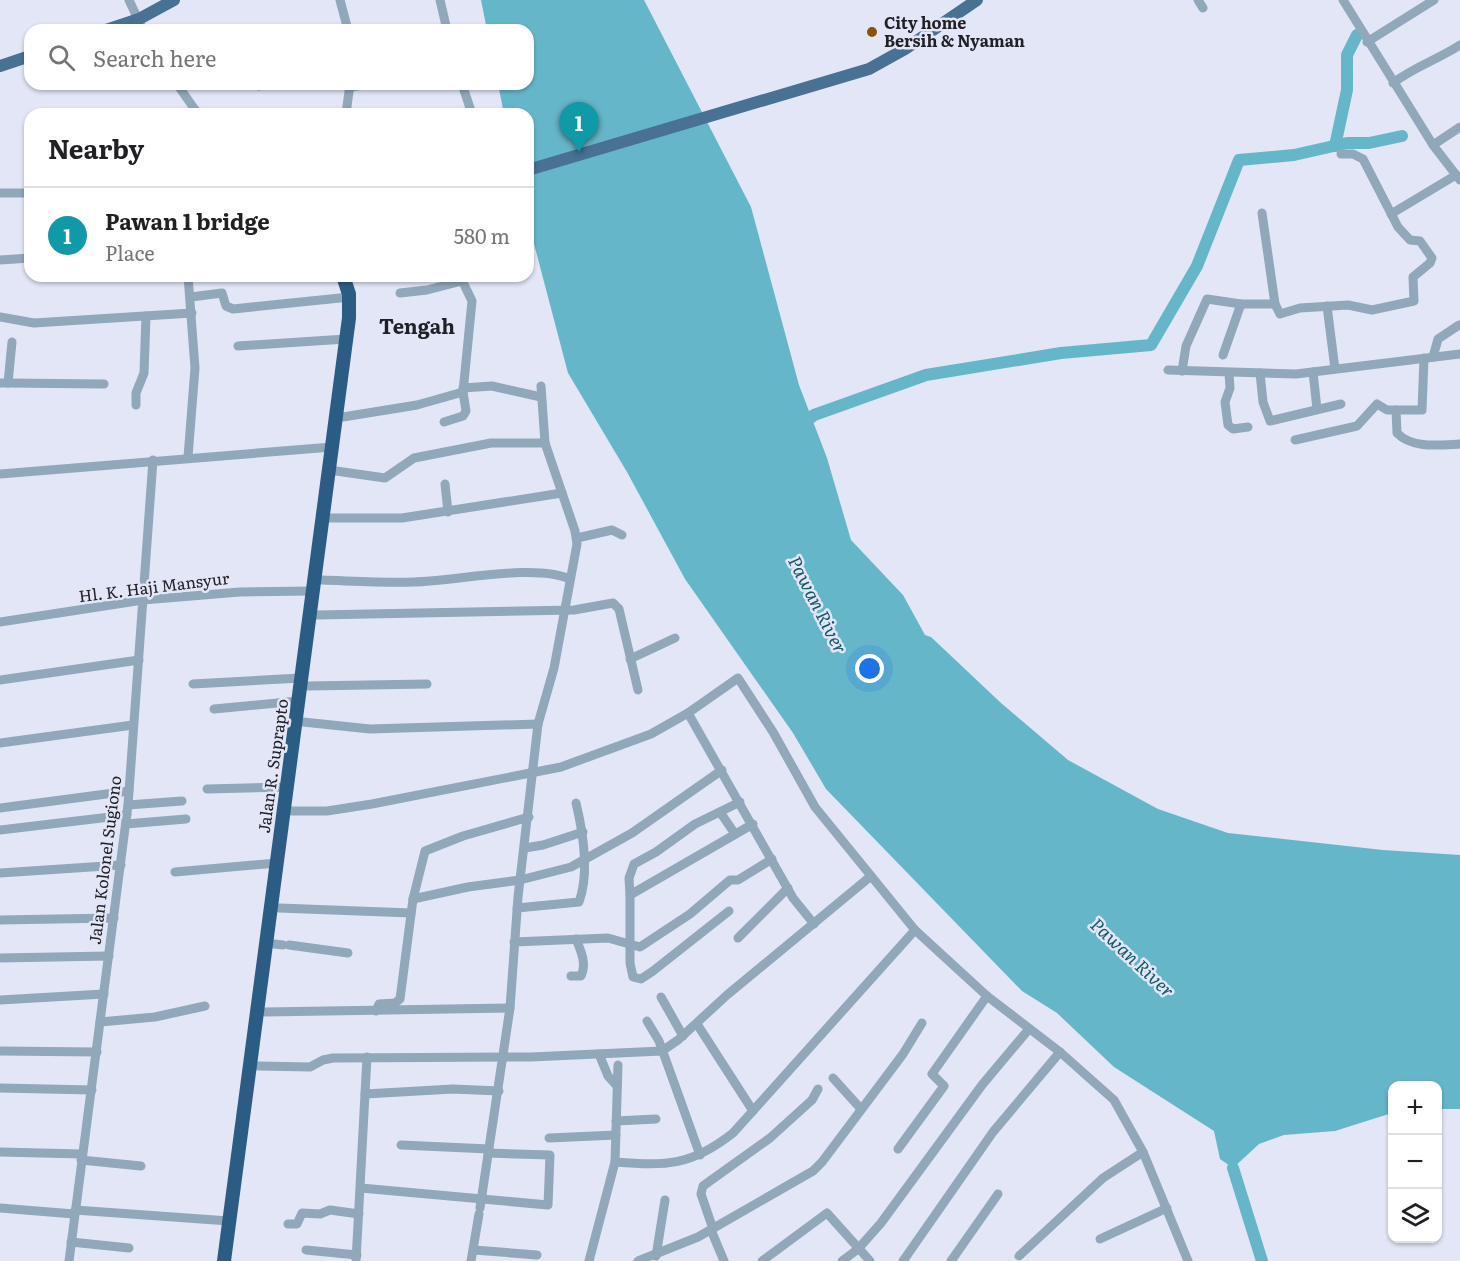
<!DOCTYPE html>
<meta charset="utf-8">
<style>
:root{--surface:#fff;--page:#f6f6f6;--text:#202124;--muted:#757577;--line:#e0e0e0;--accent:#b45309}
body{margin:0;font-family:Literata,serif;background:var(--page);color:var(--text)}
.controls{position:absolute;right:18px;bottom:18px;display:grid;overflow:hidden;border-radius:12px;box-shadow:0 2px 4px #0004}
.controls button{width:54px;height:54px;display:grid;place-items:center;padding:0;border:0;border-bottom:2px solid var(--line);background:var(--surface);color:var(--text);font:30px sans-serif}
.you{position:absolute;left:870px;top:669px;width:21px;height:21px;margin:-15px;border:4px solid #fff;border-radius:50%;background:#1a73e8;box-shadow:0 0 0 9px #1a73e833}
.badge{display:grid;place-items:center;width:39px;height:39px;border-radius:50%;background:var(--accent);color:#fff;font-size:20px;font-weight:700}
.pin{position:absolute;translate:-50% -50px;filter:drop-shadow(0 2px 3px #0008)}
.pin::after{content:'';position:absolute;top:32px;width:21px;height:18px;background:inherit;clip-path:polygon(0 0,100% 0,50% 100%)}
.list{margin:0;padding:0;list-style:none}
h2{display:flex;justify-content:space-between;align-items:center;height:78px;margin:0;padding:0 24px;font-size:26px}
h2 small{font-size:20px;font-weight:400;color:var(--muted)}
.list li{display:grid;grid-template-columns:39px 1fr auto;gap:18px;align-items:center;box-sizing:border-box;height:96px;padding:0 24px;border-top:2px solid var(--line)}
.list b{display:block;font-size:22px;white-space:nowrap}
.list p{margin:0;font-size:20px;white-space:nowrap;color:var(--muted)}
.list em{font-size:20px;font-style:normal;color:var(--muted)}
.icon{flex:none;width:33px;height:33px;fill:none;stroke:currentColor;stroke-width:2;stroke-linecap:round;stroke-linejoin:round}
.map{position:relative;flex:none;width:1460px;height:1261px;overflow:hidden}
.search{position:absolute;background:var(--surface);box-shadow:0 2px 4px #0004;left:24px;top:24px;width:510px;height:66px;display:flex;align-items:center;gap:15px;box-sizing:border-box;padding:0 21px;border-radius:18px;color:var(--muted);font-size:22px}
.panel{position:absolute;background:var(--surface);box-shadow:0 2px 4px #0004;left:24px;top:108px;width:510px;height:174px;border-radius:18px}
.map>svg:first-child{display:block}
</style>
<div class="map">
<svg width="1460" height="1261" viewBox="0 0 1460 1261">
<rect width="100%" height="100%" fill="#e2e6f6"/>
<path fill="#66b6c9" d="M 481,0 L 644,0 L 751,207 L 799,385 L 827,458 L 851,540 L 903,595 L 925,635 L 931,637 L 1001,703 L 1068,760 L 1158,809 L 1228,833 L 1383,850 L 1460,855 L 1460,1109 L 1438,1109 L 1438,1086 L 1392,1086 L 1392,1113 L 1335,1131 L 1284,1135 L 1259,1144 L 1233,1168 L 1220,1159 L 1214,1131 L 1114,1067 L 1057,1013 L 1022,991 L 826,789 L 793,733 L 685,579 L 627,472 L 568,373 L 528,221 L 528,114 L 504,114 L 498,84 L 528,84 L 528,30 L 487,30 Z"/>
<g fill="none" stroke-linecap="round" stroke-linejoin="round">
<g stroke="#66b6c9" stroke-width="12">
<path d="M 1335,146 L 1347,90 L 1347,55 L 1357,35"/>
<path d="M 799,427 L 814,415 L 926,375 L 1061,353 L 1151,345 L 1197,266 L 1239,160 L 1294,155 L 1347,143 L 1369,143 L 1402,136"/>
<path d="M 1233,1168 L 1262,1261"/>
</g>
<g stroke="#91a7ba" stroke-width="9">
<path d="M 129,0 L 143,30"/>
<path d="M 340,0 L 348,30"/>
<path d="M 440,0 L 447,30"/>
<path d="M 1198,0 L 1203,8"/>
<path d="M 1343,0 L 1433,145 L 1460,180"/>
<path d="M 1367,42 L 1434,0"/>
<path d="M 1393,83 C 1414,67 1437,60 1460,45"/>
<path d="M 177,84 L 198,114"/>
<path d="M 259,84 L 259,86"/>
<path d="M 462,84 L 472,114"/>
<path d="M 350,87 L 369,84"/>
<path d="M 346,114 L 350,84"/>
<path d="M 1433,145 L 1460,127"/>
<path d="M 0,193 L 30,193"/>
<path d="M 1262,213 L 1275,304"/>
<path d="M 1391,214 L 1456,175"/>
<path d="M 0,260 L 30,258"/>
<path d="M 188,276 L 195,368 L 188,457"/>
<path d="M 400,293 L 427,290 L 462,281"/>
<path d="M 191,297 L 222,293 L 226,306 L 233,309 L 350,297"/>
<path d="M 1327,306 L 1335,369"/>
<path d="M 0,317 L 34,323 L 192,313"/>
<path d="M 238,346 L 346,339"/>
<path d="M 1223,355 L 1241,304"/>
<path d="M 1433,357 L 1438,339 L 1459,325"/>
<path d="M 1168,370 L 1296,374 L 1460,354"/>
<path d="M 1182,371 L 1186,346 L 1207,299 L 1241,304 L 1275,304 L 1280,314 L 1300,308 L 1348,305 L 1372,310 L 1414,301 L 1413,277 L 1430,263 L 1432,258 L 1420,241 L 1410,240 L 1398,227 L 1363,159 L 1353,154 L 1341,154"/>
<path d="M 1313,372 L 1317,409"/>
<path d="M 1229,373 L 1230,388 L 1225,402 L 1228,425 L 1233,429 L 1248,427"/>
<path d="M 1260,373 L 1263,402 L 1270,421 L 1341,404"/>
<path d="M 0,383 L 8,383 L 12,342"/>
<path d="M 8,383 L 104,384"/>
<path d="M 463,388 L 492,386 L 541,397"/>
<path d="M 136,405 L 136,393 L 144,373 L 146,316"/>
<path d="M 1396,410 L 1397,433 C 1412,449 1440,445 1460,444"/>
<path d="M 343,417 L 417,405 L 463,392"/>
<path d="M 444,422 L 463,416 L 466,411 L 463,392 L 472,301 L 460,276"/>
<path d="M 1295,440 L 1357,426 L 1377,404 L 1387,410 L 1422,410 L 1424,358"/>
<path d="M 336,471 L 385,478 L 414,458 L 491,443 L 545,443"/>
<path d="M 0,474 L 332,447"/>
<path d="M 445,484 L 448,512"/>
<path d="M 330,518 L 402,518 L 562,493"/>
<path d="M 577,538 L 612,530 L 622,535"/>
<path d="M 322,580 C 353,581 384,583 414,582 C 457,581 534,563 570,579"/>
<path d="M 317,615 L 574,610 L 613,603 L 619,609 L 638,690"/>
<path d="M 0,622 L 143,600 L 240,592 L 312,591"/>
<path d="M 630,659 L 675,638"/>
<path d="M 0,680 L 139,660"/>
<path d="M 193,684 L 301,678"/>
<path d="M 308,686 L 427,684"/>
<path d="M 214,709 L 298,701"/>
<path d="M 688,713 L 793,898 L 814,924"/>
<path d="M 303,722 L 370,729 L 538,724"/>
<path d="M 0,743 L 133,725"/>
<path d="M 207,789 L 287,787"/>
<path d="M 128,805 L 182,801"/>
<path d="M 0,808 L 129,791"/>
<path d="M 292,811 L 327,811 L 372,804 L 561,767 L 651,734 L 688,713 L 738,678 L 773,732 L 815,807 L 915,930 L 987,996 L 1060,1052 L 1114,1100 L 1143,1152 L 1188,1261"/>
<path d="M 720,812 L 735,834"/>
<path d="M 126,824 L 186,819"/>
<path d="M 0,830 L 127,815"/>
<path d="M 525,848 L 543,845 L 583,832"/>
<path d="M 175,872 L 277,863"/>
<path d="M 0,873 L 121,865"/>
<path d="M 630,895 L 629,878 L 634,864 L 656,852 L 695,824 L 740,802"/>
<path d="M 413,899 L 425,851 L 463,836 L 529,817"/>
<path d="M 279,908 L 411,913"/>
<path d="M 517,908 L 579,902 C 590,872 583,832 576,803"/>
<path d="M 729,911 L 653,971 L 641,979 L 633,977 L 630,963 L 630,895 L 753,824"/>
<path d="M 0,920 L 114,918"/>
<path d="M 738,938 L 788,888"/>
<path d="M 514,942 L 608,938 L 640,947 L 690,914 L 730,880 L 738,880 L 772,859"/>
<path d="M 274,944 L 283,945"/>
<path d="M 289,945 L 348,953"/>
<path d="M 0,958 L 109,956"/>
<path d="M 571,976 L 581,976 C 587,964 581,951 576,939"/>
<path d="M 661,997 L 683,1036"/>
<path d="M 0,1000 L 104,994"/>
<path d="M 376,1011 L 379,1004 L 395,1003 L 400,999 L 413,899 L 468,887 L 520,880 L 571,867 L 632,833 L 722,770"/>
<path d="M 265,1012 L 510,1008"/>
<path d="M 647,1021 L 659,1041 L 700,1155"/>
<path d="M 100,1022 L 155,1017 L 205,1006"/>
<path d="M 697,1024 L 753,1111"/>
<path d="M 0,1051 L 97,1052"/>
<path d="M 599,1054 L 608,1076 L 617,1086"/>
<path d="M 258,1066 L 310,1067 L 323,1060 L 333,1058 L 531,1057 L 662,1051 L 678,1040 L 727,995 L 871,876"/>
<path d="M 833,1078 L 861,1109"/>
<path d="M 0,1088 L 92,1090"/>
<path d="M 365,1094 L 453,1089 L 499,1091"/>
<path d="M 616,1121 L 656,1119"/>
<path d="M 549,1138 L 616,1135"/>
<path d="M 401,1145 L 489,1149"/>
<path d="M 898,1149 L 944,1086 L 932,1074 L 987,996"/>
<path d="M 0,1152 L 82,1154"/>
<path d="M 81,1160 L 141,1166"/>
<path d="M 615,1162 C 667,1166 691,1166 733,1133 L 915,930"/>
<path d="M 361,1188 L 548,1205 L 550,1155 L 488,1153"/>
<path d="M 0,1208 L 74,1214"/>
<path d="M 480,1208 L 510,1008 L 518,897 L 538,724 L 554,668 L 577,544 L 575,531 L 545,443 L 541,386"/>
<path d="M 75,1210 L 229,1221"/>
<path d="M 288,1224 L 297,1224 L 302,1213 L 320,1214 L 330,1210 L 359,1214"/>
<path d="M 713,1229 L 701,1194 L 703,1186 L 770,1138 L 812,1100 L 818,1089"/>
<path d="M 711,1230 L 724,1261"/>
<path d="M 1100,1239 L 1167,1208"/>
<path d="M 71,1242 L 129,1248"/>
<path d="M 306,1250 L 357,1255"/>
<path d="M 474,1250 L 537,1255"/>
<path d="M 656,1256 L 665,1200"/>
<path d="M 1019,1256 L 1103,1178 L 1143,1152"/>
<path d="M 69,1261 L 128,805 L 153,460"/>
<path d="M 356,1261 L 367,1057"/>
<path d="M 471,1261 L 479,1214"/>
<path d="M 589,1261 L 615,1162 L 618,1065"/>
<path d="M 638,1261 L 698,1237 L 813,1171 L 822,1162 L 903,1054 L 922,1023"/>
<path d="M 762,1261 L 827,1213 L 870,1261"/>
<path d="M 842,1261 L 858,1249 L 881,1223 L 982,1085 L 1029,1029"/>
<path d="M 903,1261 L 993,1132 L 1060,1052"/>
<path d="M 951,1261 L 998,1194"/>
</g>
<g stroke="#487193" stroke-width="12">
<path d="M 106,30 L 139,19 L 174,0"/>
<path d="M 0,66 L 30,56"/>
<path d="M 528,170 L 869,69 L 905,49 L 977,0"/>
</g>
<path stroke="#2b5d84" stroke-width="14" d="M 224,1261 L 349,318 L 349,294 L 343,276"/>
</g>
<circle fill="#8a5305" stroke="#e2e6f6" stroke-width="2" cx="872" cy="32" r="6"/>
<g text-anchor="middle" stroke-width="5" stroke-linejoin="round" paint-order="stroke">
<g font-size="16" font-weight="bold" fill="#202127" stroke="#e2e6f6" text-anchor="start">
<text x="884" y="29">City home<tspan x="884" dy="18">Bersih &amp; Nyaman</tspan></text>
</g>
<g font-size="16" fill="#202127" stroke="#e2e6f6">
<text transform="translate(154 587) rotate(-7)" y="6">Hl. K. Haji Mansyur</text>
<text transform="translate(273 766) rotate(-82)" y="6">Jalan R. Suprapto</text>
<text transform="translate(105 860) rotate(-83)" y="6">Jalan Kolonel Sugiono</text>
</g>
<g font-size="18" font-style="italic" fill="#125764" stroke="#e2e6f6">
<text transform="translate(817 605) rotate(63)" y="6">Pawan River</text>
<text transform="translate(1132 958) rotate(43)" y="6">Pawan River</text>
</g>
<g font-size="20" font-weight="bold" fill="#202127" stroke="#e2e6f6">
<text x="417" y="334">Tengah</text>
</g>
</g>
</svg>
<div class="controls">
<button>+</button>
<button>−</button>
<button><svg class="icon" aria-label="layers" viewBox="0 0 24 24"><path d="M12 4l9 5-9 5-9-5zM3 14l9 5 9-5"/></svg></button>
</div>
<div class="you"></div>
<div class="pin badge" style="left:579px;top:152px;background:#0f9aa8">1</div>
<div class="search"><svg class="icon" aria-label="search" viewBox="0 0 24 24"><circle cx="10" cy="10" r="6"/><path d="M15 15l6 6"/></svg>Search here</div>
<section class="panel">
<h2>Nearby<small></small></h2>
<ul class="list">
<li><span class="badge" style="background:#0f9aa8">1</span><div><b>Pawan 1 bridge</b><p>Place</p></div><em>580 m</em></li>
</ul>
</section>
</div>
